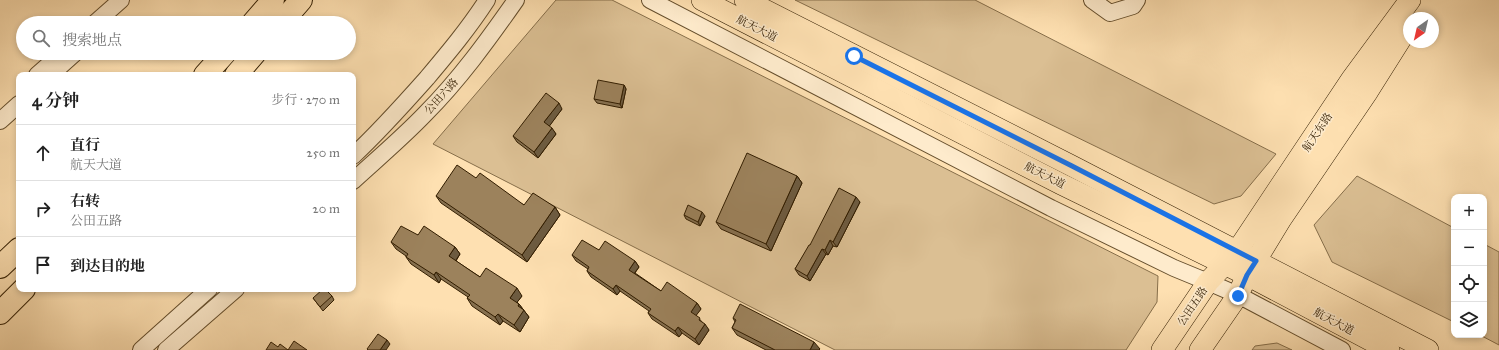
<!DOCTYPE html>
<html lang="zh">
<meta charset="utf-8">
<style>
:root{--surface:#fff;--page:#f6f6f6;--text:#222;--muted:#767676;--line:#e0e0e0}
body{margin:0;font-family:"IM FELL Great Primer","Noto Serif SC",serif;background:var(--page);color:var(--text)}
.controls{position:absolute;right:12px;bottom:12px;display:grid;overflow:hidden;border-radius:8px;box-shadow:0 2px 6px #0003}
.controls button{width:36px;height:36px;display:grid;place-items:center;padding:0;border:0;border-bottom:1px solid var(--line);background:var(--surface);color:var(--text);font:20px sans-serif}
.compass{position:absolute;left:1403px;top:12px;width:36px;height:36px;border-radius:50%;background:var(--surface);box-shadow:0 2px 6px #0003;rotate:214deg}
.stop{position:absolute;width:12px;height:12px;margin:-9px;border:3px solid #1a73e8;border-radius:50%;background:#fff}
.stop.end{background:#1a73e8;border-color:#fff;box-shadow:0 1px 4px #0008}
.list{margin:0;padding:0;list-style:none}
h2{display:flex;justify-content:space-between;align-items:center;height:52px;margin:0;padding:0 16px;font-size:17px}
h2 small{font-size:13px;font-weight:400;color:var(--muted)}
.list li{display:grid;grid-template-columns:26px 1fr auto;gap:12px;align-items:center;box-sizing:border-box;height:56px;padding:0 16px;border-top:1px solid var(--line)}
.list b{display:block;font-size:15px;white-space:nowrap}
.list p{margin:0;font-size:13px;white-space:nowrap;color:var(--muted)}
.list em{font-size:13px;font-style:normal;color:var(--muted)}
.icon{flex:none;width:22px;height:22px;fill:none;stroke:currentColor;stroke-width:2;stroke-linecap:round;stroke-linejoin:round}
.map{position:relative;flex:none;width:1499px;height:350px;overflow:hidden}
.search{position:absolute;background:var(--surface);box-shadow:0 2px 6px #0003;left:16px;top:16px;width:340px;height:44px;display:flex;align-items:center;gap:10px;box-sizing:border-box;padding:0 14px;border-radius:22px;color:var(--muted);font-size:15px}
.panel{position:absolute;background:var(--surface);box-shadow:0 2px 6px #0003;left:16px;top:72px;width:340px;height:220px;border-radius:8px}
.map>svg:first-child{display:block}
</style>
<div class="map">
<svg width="1499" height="350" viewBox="0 0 1499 350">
<rect width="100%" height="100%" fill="#fee0b1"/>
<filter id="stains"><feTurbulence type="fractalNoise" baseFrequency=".005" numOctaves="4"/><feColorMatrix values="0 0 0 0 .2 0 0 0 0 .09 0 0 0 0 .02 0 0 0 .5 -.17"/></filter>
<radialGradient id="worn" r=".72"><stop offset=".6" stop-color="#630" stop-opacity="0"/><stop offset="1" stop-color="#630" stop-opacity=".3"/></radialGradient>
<g fill="#dbbf93" stroke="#866e4a">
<path d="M 556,0 L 612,0 L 1158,276 L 1157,302 L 1126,350 L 835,350 L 433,144 Z"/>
<path d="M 795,0 L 975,0 L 1276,154 L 1241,196 L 1214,204 Z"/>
<path d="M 1357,176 L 1454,228 L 1454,322 L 1332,262 L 1314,225 Z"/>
<path d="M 1484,244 L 1499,252 L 1499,345 L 1480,335 L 1484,335 Z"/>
<path d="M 1277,343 L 1292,350 L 1252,350 L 1255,346 Z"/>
</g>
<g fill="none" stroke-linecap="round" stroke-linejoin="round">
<defs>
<g id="minor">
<path d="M 650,0 L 1051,208 L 1174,268 L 1208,282 L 1238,295 L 1342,350"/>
<path d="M 1092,0 L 1110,13 L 1133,6 L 1137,0"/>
<path d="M 95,23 L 121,0"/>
<path d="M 56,70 L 75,53"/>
<path d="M 37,75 L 62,53"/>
<path d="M 0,121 L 19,104"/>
<path d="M 353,156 C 379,132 403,105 427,78 C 448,53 469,28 487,0"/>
<path d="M 353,181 C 377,159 402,138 425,114 C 459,80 488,40 516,0"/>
<path d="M 141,350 L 209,289"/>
<path d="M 166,350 L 236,289"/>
</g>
<g id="major">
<path d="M 702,0 L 1061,184 L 1247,275 L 1389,350"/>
<path d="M 745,0 L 1072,166 L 1428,350"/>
<path d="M 1162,350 L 1208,282 L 1237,251 L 1351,80 L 1410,0"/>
<path d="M 1200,350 L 1238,295 L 1247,275 L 1281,219 L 1368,91 L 1409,26"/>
</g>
<g id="highway">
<path d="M 253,23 L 273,0"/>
<path d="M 281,23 L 301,0"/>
<path d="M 205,75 L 225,53"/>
<path d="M 236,75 L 255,53"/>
<path d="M 0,267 L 19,249"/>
<path d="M 0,313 L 24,289"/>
</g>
</defs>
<use href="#minor" stroke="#654e2c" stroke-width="18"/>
<use href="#major" stroke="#321d00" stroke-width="22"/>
<use href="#highway" stroke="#321d00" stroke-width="24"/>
<use href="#minor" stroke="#feebcc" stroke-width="16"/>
<use href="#major" stroke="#fee0b1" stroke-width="21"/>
<use href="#highway" stroke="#fee0b1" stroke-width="22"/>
</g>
<g fill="#86704f" stroke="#321d00">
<path d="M 624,85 L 626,89 L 622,108 L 597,103 L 594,99 Z"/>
<path d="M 562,109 L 549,126 L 556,134 L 538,158 L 517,142 L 513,136 Z"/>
<path d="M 797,176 L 802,183 L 771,251 L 721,229 L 716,222 Z"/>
<path d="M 476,178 L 524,205 L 555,207 L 560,215 L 527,262 L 441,203 L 436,196 Z"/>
<path d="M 860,202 L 837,247 L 833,246 L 828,255 L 826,254 L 810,281 L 799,275 L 795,269 L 810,245 Z"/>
<path d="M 684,215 L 705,216 L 700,226 L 686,219 Z"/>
<path d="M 418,235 L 455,247 L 460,254 L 456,261 L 480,277 L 522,296 L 517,302 L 519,304 L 529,317 L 520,332 L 503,321 L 500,325 L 472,306 L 467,298 L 468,297 L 441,279 L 439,283 L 411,264 L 406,257 L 406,256 L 396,249 L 391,242 Z"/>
<path d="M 599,250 L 635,261 L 639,267 L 635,273 L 661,291 L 697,303 L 701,309 L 696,315 L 709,330 L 699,345 L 682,333 L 679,337 L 652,319 L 648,313 L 649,311 L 620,291 L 617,295 L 591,277 L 587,271 L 588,269 L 576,261 L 572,255 Z"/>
<path d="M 332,296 L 334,300 L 323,311 L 313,298 Z"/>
<path d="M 733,318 L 820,349 L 819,350 L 766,350 L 737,335 L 732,328 L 735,322 Z"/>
</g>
<g fill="#6d5b40" stroke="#321d00">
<path d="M 624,85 L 626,89 L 622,108 L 620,104 Z"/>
<path d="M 559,103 L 562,109 L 548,128 L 544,122 Z"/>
<path d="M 552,128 L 556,134 L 538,158 L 534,152 Z"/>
<path d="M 797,176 L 802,183 L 771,251 L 766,244 Z"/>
<path d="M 856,197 L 860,202 L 837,247 L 833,242 Z"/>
<path d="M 555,207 L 560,215 L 527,262 L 522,255 Z"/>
<path d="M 702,212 L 705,216 L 700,226 L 698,222 Z"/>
<path d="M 830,240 L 833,246 L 828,255 L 825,250 Z"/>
<path d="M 455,247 L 460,254 L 454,263 L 449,256 Z"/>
<path d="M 822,249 L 826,254 L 810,281 L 807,276 Z"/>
<path d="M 635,261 L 639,267 L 633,275 L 629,270 Z"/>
<path d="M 436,272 L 441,279 L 439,283 L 434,275 Z"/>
<path d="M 616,285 L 620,291 L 617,295 L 613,289 Z"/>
<path d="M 517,288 L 522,296 L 515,305 L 510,298 Z"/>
<path d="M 697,303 L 701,309 L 695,317 L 691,312 Z"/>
<path d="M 519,304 L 529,317 L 520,332 L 514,325 L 518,306 Z"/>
<path d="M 498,314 L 503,321 L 500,325 L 495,317 Z"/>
<path d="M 705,324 L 709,330 L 699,345 L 695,339 Z"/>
<path d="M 678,327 L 682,333 L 679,337 L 675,331 Z"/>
<path d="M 387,340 L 390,344 L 386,350 L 380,350 Z"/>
<path d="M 814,342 L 820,349 L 819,350 L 810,350 Z"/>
</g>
<g fill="#9c825c" stroke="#321d00">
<path d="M 598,80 L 624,85 L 620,104 L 594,99 Z"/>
<path d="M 546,93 L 559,103 L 544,122 L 552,128 L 534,152 L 513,136 Z"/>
<path d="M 747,153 L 797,176 L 766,244 L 716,222 Z"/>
<path d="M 457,165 L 476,178 L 480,173 L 524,205 L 533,193 L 555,207 L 522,255 L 436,196 Z"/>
<path d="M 839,188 L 856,197 L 833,242 L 830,240 L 825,250 L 822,249 L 807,276 L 795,269 L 809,245 L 810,245 Z"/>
<path d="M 688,205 L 702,212 L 698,222 L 684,215 Z"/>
<path d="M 401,226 L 418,235 L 424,226 L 455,247 L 449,256 L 471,271 L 480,277 L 486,268 L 517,288 L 510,298 L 519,304 L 518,306 L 524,310 L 514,325 L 498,314 L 495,317 L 467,298 L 470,295 L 436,272 L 434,275 L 406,257 L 408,254 L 391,242 Z"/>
<path d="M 582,240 L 599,250 L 605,241 L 635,261 L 629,270 L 661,291 L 667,282 L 697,303 L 691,312 L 700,318 L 699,320 L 705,324 L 695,339 L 678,327 L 675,331 L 648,313 L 651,309 L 616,285 L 613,289 L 587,271 L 589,267 L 572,255 Z"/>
<path d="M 323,289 L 325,289 L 332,296 L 320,307 L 313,298 Z"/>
<path d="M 740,304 L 814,342 L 810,350 L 775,350 L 732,328 L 736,320 L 733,318 Z"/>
<path d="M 378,334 L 387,340 L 380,350 L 368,350 L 367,349 Z"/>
<path d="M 294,341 L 307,350 L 288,350 Z"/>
<path d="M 271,342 L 278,347 L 280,344 L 288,350 L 266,350 Z"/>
</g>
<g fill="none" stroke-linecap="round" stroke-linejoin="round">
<path stroke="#1a73e8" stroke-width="5" d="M 854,56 L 1072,166 L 1256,261 L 1247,275 L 1238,296"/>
</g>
<g text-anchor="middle" stroke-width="3" stroke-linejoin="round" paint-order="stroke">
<g font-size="11" fill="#321d00" stroke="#feebcc">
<text transform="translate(757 28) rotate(27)" y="4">航天大道</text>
<text transform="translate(441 96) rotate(-48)" y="4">公田六路</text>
<text transform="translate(1317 132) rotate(-56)" y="4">航天东路</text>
<text transform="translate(1045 175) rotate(27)" y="4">航天大道</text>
<text transform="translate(1192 306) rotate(-56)" y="4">公田五路</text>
<text transform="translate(1334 321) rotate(28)" y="4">航天大道</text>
</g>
</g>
<rect width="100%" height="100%" filter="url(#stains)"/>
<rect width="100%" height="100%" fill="url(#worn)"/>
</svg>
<div class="controls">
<button>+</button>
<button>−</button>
<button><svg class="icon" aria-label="locate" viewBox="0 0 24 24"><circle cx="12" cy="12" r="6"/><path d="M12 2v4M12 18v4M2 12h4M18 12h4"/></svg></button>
<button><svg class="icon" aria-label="layers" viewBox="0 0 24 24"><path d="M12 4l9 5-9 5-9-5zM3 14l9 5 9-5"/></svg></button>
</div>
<svg class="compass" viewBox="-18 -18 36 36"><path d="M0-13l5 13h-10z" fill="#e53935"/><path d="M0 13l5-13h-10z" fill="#767676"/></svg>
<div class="stop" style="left:854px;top:56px"></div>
<div class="stop end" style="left:1238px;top:296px"></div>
<div class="search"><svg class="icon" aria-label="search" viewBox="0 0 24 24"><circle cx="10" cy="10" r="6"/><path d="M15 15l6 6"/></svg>搜索地点</div>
<section class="panel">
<h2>4 分钟<small>步行 · 270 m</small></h2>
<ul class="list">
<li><svg class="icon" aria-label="ahead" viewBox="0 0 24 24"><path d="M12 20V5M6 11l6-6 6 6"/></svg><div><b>直行</b><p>航天大道</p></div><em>250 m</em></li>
<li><svg class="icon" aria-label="right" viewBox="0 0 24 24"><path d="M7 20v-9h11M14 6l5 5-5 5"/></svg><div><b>右转</b><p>公田五路</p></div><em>20 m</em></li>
<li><svg class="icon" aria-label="arrive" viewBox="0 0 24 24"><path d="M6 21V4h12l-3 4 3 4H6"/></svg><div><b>到达目的地</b></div></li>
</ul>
</section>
</div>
